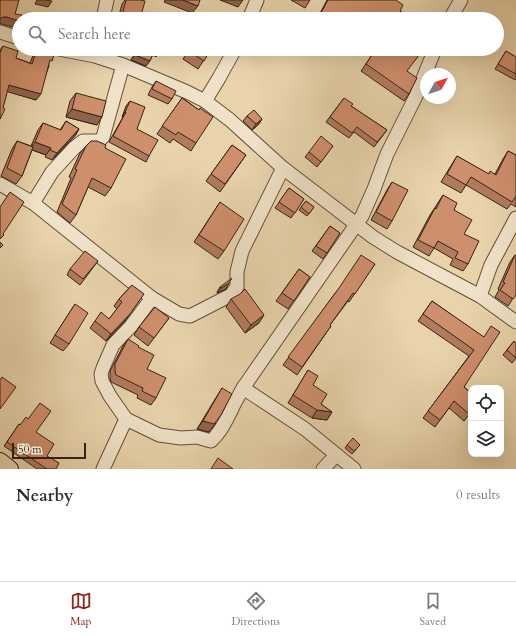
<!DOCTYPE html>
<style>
:root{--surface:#fff;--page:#f7f7f7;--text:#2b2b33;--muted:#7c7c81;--line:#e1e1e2;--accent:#8f2418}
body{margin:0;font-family:Cardo,serif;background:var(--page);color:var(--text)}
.controls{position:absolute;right:12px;bottom:12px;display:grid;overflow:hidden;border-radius:8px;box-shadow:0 4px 16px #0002}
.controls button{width:36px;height:36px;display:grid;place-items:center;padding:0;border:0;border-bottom:1px solid var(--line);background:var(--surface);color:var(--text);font:20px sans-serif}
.compass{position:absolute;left:420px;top:68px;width:36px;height:36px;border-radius:50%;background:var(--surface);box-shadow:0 4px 16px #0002;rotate:51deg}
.scale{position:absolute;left:12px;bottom:10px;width:74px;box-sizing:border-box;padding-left:4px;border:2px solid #372315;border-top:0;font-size:11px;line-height:14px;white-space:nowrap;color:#372315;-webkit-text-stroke:3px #f0e2c8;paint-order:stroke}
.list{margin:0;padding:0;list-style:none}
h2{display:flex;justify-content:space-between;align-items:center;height:52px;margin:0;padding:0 16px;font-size:17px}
h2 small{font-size:13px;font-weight:400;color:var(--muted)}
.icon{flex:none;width:22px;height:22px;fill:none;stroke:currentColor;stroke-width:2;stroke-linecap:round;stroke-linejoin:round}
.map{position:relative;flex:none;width:516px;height:469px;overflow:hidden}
.search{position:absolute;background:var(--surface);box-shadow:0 4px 16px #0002;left:12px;right:12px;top:12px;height:44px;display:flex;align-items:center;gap:10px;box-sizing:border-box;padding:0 14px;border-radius:22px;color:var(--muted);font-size:15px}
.sheet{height:112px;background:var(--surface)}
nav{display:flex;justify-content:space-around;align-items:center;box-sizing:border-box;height:56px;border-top:1px solid var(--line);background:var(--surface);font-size:11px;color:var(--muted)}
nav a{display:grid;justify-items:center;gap:2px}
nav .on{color:var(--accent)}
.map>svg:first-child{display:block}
</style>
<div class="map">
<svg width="516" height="469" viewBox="0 0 516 469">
<rect width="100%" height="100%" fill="#e8d3ab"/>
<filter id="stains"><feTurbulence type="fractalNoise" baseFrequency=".005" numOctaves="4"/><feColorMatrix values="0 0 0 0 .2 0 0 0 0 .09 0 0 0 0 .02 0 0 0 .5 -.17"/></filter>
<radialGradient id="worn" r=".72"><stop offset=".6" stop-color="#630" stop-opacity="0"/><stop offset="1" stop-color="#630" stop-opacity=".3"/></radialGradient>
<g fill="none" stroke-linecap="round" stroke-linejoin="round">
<defs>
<g id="minor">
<path d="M 103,19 L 107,0"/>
<path d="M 249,19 L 257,0"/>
<path d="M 450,19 L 461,0"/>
<path d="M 0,32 L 19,38"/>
<path d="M 59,49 L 95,56 L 123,65 L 187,92 L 205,101 L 230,120 L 283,168 L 373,237 L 397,252 L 480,296 L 516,322"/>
<path d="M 205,101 L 219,78 L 235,49"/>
<path d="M 0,184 L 33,203 L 152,298 L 179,314 L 190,316 L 231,295 L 237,287 L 237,272 L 242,251 L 283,168"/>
<path d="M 33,203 L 52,172 L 74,148 L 83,141 L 99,141 L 103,137 L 123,65"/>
<path d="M 480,296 L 491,265 L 516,218"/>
<path d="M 152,298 L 131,326 L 113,345 L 103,368 L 101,374 L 102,381 L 110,396 L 126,419 L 159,435 L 181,438 L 197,437 L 211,441 C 221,432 225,422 231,411 C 234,403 239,396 243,388 L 362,216 L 374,189 L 387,154 L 416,96 L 435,49"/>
<path d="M 243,388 L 305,429 L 354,469"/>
<path d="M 103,469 L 126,419"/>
<path d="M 323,469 L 336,455"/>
</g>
<path id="major" d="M 0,461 L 10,469"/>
</defs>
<use href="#minor" stroke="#634f3a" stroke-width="15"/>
<use href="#major" stroke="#372315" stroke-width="18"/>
<use href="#minor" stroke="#f0e2c8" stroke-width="13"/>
<use href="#major" stroke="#e8d3ab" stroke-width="16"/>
</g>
<g fill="#b17b5d" stroke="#372315">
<path d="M 125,0 L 140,0 L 140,19 L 118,19 L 122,4 Z"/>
<path d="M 291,0 L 310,0 L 305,8 Z"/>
<path d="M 327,0 L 396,0 L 400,11 L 412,19 L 317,19 Z"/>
<path d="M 3,46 L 16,58 L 30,63 L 34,53 L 37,49 L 45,49 L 49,66 L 36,100 L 7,91 L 0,119 L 0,50 Z"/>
<path d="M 138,49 L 161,49 L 156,57 L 153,55 L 146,66 L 131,60 Z"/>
<path d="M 190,49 L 211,49 L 198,69 L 183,59 Z"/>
<path d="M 306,49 L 311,49 L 309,52 Z"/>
<path d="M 376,49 L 407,71 L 409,94 L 404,101 L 361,71 Z"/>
<path d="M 506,51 L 516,57 L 516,78 L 515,80 L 495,69 Z"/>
<path d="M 156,81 L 172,99 L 168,104 L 148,95 L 152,87 Z"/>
<path d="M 76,93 L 97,125 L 66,117 L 70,101 Z"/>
<path d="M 182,98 L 199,110 L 196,143 L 191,151 L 173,139 L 170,143 L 157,134 Z"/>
<path d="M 344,98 L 351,106 L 387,130 L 374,147 L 354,132 L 349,138 L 326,122 Z"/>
<path d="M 130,101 L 137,129 L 149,156 L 146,162 L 109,142 L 123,117 L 122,117 L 126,106 Z"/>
<path d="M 247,116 L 259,124 L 252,130 L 243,121 Z"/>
<path d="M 66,121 L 79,129 L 75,136 L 52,160 L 45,157 L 46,155 L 32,150 L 22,176 L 16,184 L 1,176 L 12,149 L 17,141 L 31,146 L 38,130 L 43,123 L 60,130 Z"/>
<path d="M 232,145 L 246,155 L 220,192 L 206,181 Z"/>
<path d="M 86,146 L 105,148 L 111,188 L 105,196 L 88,187 L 76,215 L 70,223 L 57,212 L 71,178 L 69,177 L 80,153 Z"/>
<path d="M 333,146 L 317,167 L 305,157 L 309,152 Z"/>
<path d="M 508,151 L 516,155 L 516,207 L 511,204 L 507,209 L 466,185 L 461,193 L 441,182 L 452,164 L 457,156 L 488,174 L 495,174 L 503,159 Z"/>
<path d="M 392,182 L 392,221 L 387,229 L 371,220 L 387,190 Z"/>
<path d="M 289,188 L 304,199 L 291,218 L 275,208 Z"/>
<path d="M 443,195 L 454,210 L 464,234 L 468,264 L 463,271 L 450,265 L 453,259 L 434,248 L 429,256 L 413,247 L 430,215 Z"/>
<path d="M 306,201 L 314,207 L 307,216 L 299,210 Z"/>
<path d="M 220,202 L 224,251 L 218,259 L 194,242 Z"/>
<path d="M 330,226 L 340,233 L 323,259 L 312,251 Z"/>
<path d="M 515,255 L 512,300 L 508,306 L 495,297 L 499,290 L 498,289 L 510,262 Z"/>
<path d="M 98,261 L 80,285 L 67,275 L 70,269 Z"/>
<path d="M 375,264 L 349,302 L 348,301 L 330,325 L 331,326 L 297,375 L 283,365 L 336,292 Z"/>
<path d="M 299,269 L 310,277 L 288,309 L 276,301 Z"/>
<path d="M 132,285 L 125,321 L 106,341 L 90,328 L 95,321 L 109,319 L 117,309 L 114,306 L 119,299 Z"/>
<path d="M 220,287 L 226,289 L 217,293 L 217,292 Z"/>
<path d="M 231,299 L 259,323 L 245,333 L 226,307 Z"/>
<path d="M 432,301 L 483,337 L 464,387 L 471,393 L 471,412 L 464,421 L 449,408 L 435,427 L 423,418 L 469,356 L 418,321 Z"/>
<path d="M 75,304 L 69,344 L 63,351 L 50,343 Z"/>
<path d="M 169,318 L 148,346 L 134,335 L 139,327 Z"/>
<path d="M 128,339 L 138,347 L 147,369 L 156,398 L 151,405 L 137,398 L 138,395 L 111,382 L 110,378 L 110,371 L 123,346 Z"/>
<path d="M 514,341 L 516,358 L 512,363 L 503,355 Z"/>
<path d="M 308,370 L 313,385 L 321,404 L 332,412 L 327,420 L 312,418 L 288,403 Z"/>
<path d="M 222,388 L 209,432 L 197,429 L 217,396 Z"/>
<path d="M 19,424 L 36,432 L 47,456 L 56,469 L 37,469 L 4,446 Z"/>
<path d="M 347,445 L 358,447 L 352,454 L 345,448 Z"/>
</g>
<g fill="#90644c" stroke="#372315">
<path d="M 37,0 L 45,0 L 52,1 L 48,7 L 35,4 Z"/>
<path d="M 165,0 L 183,0 L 198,6 L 192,13 L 164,2 Z"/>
<path d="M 220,0 L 243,0 L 238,7 Z"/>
<path d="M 3,17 L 7,17 L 19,21 L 19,24 L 16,28 L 2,24 L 0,24 L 0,19 Z"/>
<path d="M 135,55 L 150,61 L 146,66 L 131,60 Z"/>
<path d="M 9,85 L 41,94 L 36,100 L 5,91 Z"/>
<path d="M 72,109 L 102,117 L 97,125 L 66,117 Z"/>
<path d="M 125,112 L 126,112 L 123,117 L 122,117 Z"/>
<path d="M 262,119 L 259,124 L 252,130 L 256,124 Z"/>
<path d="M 79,129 L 75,136 L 52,160 L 57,153 Z"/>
<path d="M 35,142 L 51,148 L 46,155 L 30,149 Z"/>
<path d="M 229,283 L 226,289 L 217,293 L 221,288 Z"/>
<path d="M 139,301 L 125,321 L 106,341 L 111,334 Z"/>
<path d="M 264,315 L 259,323 L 245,333 L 251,325 Z"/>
<path d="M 317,410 L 332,412 L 327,420 L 312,418 Z"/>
<path d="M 203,421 L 216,423 L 209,432 L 197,429 Z"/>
</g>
<g fill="#ce8f6c" stroke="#372315">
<path d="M 0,0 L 19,0 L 15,14 L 22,15 L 21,19 L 19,19 L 19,21 L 7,17 L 3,17 L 0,19 Z"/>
<path d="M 126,0 L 140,0 L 145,1 L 140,19 L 121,19 Z"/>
<path d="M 183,0 L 200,0 L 198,6 Z"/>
<path d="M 328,0 L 396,0 L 403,5 L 400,11 L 412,19 L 383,19 L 374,13 L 369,19 L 320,19 L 318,18 Z"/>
<path d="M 3,46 L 18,51 L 16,58 L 32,64 L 37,49 L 45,49 L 55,52 L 52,61 L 50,60 L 41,94 L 9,85 L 3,108 L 5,109 L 0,119 L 0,53 Z"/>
<path d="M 138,49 L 161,49 L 160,52 L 155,49 L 150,61 L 135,55 Z"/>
<path d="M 190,49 L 211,49 L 204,61 L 189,51 Z"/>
<path d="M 376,49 L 379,51 L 381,49 L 422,49 L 421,50 L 422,51 L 407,71 L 417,78 L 409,94 L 366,64 Z"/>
<path d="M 506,51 L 516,57 L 516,74 L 498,64 Z"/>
<path d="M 156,81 L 176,91 L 172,99 L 152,89 Z"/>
<path d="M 76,93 L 106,101 L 102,117 L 72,109 Z"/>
<path d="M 182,98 L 199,110 L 200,108 L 213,117 L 196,143 L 178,132 L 176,135 L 162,126 Z"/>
<path d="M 344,98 L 353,104 L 351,106 L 387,130 L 377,142 L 357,127 L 352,133 L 330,117 Z"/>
<path d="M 130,101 L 145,107 L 137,129 L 158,140 L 149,156 L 113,136 L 126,112 L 125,112 Z"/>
<path d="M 254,110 L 262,119 L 256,124 L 247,116 Z"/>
<path d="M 66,121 L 79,129 L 57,153 L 50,150 L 51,148 L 35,142 L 43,123 L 61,130 Z"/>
<path d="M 321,136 L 333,146 L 321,162 L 309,152 Z"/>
<path d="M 17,141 L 33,147 L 22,176 L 7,168 Z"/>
<path d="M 91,141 L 97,141 L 106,145 L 105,148 L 126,159 L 111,188 L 92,178 L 76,215 L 62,204 L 77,170 L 75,169 L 86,146 Z"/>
<path d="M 232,145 L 246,155 L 225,184 L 211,174 Z"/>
<path d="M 508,151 L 516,155 L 516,197 L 516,196 L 512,202 L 471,177 L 466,185 L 447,174 L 457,156 L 489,174 L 490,171 L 496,175 Z"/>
<path d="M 392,182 L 408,190 L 392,221 L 376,212 Z"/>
<path d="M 289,188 L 304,199 L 295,213 L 279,202 Z"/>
<path d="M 10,192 L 24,202 L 3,234 L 4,235 L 0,239 L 0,207 Z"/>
<path d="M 443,195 L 457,203 L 454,210 L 472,220 L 464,234 L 479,241 L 468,264 L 455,258 L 458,252 L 438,241 L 434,248 L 418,240 L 435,208 L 436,209 Z"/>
<path d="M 306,201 L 314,207 L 309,214 L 301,207 Z"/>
<path d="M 220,202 L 244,219 L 224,251 L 199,235 Z"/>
<path d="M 330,226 L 340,233 L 327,253 L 316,246 Z"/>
<path d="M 0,242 L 3,245 L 0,248 Z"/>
<path d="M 85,251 L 98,261 L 83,279 L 70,269 Z"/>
<path d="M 361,255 L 375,264 L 355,294 L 353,293 L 330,325 L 331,326 L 302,367 L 288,357 L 339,288 Z"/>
<path d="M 515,255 L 516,255 L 516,295 L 513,299 L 500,290 L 505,283 L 503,282 Z"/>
<path d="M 299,269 L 310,277 L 294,301 L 282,293 Z"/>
<path d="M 232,278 L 229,283 L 221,288 L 220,287 Z"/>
<path d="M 132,285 L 144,294 L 130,314 L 111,334 L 95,321 L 101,312 L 109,319 L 122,302 L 119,299 Z"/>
<path d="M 245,289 L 264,315 L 251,325 L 231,299 L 240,294 Z"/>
<path d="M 432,301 L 484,337 L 491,326 L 500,332 L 464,387 L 471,393 L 471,411 L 469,414 L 454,401 L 440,420 L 428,411 L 474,350 L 423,314 Z"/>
<path d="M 75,304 L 88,313 L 69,344 L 55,335 Z"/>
<path d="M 155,307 L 169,318 L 154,338 L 139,327 Z"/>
<path d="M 128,339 L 139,346 L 138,347 L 154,355 L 147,369 L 166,378 L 156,398 L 142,391 L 143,388 L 116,375 L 115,371 L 115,364 Z"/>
<path d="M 514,341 L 516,344 L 516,358 L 507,350 Z"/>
<path d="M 308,370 L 318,376 L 313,385 L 327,394 L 321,404 L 332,412 L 317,410 L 293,395 Z"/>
<path d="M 2,377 L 16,387 L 0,409 L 0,380 Z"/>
<path d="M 222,388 L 232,394 L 221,415 L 214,424 L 203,421 Z"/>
<path d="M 40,403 L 51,411 L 36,432 L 54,444 L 47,456 L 59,463 L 56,469 L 47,469 L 7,442 L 19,424 L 20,425 L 26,417 L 28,419 Z"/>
<path d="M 353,438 L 360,445 L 354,451 L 347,445 Z"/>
<path d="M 218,458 L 233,469 L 211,469 Z"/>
</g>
<rect width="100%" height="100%" filter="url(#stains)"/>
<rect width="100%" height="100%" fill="url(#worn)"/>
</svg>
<div class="controls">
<button><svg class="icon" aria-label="locate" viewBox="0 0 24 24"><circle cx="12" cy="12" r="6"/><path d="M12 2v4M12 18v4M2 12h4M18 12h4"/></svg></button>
<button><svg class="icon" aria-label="layers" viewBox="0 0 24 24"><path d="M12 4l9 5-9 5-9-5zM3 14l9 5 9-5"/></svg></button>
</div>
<svg class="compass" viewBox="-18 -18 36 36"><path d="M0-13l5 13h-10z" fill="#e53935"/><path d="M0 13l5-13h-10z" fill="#7c7c81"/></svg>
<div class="scale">50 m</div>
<div class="search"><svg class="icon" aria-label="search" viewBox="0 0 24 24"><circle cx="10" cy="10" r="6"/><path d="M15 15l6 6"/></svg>Search here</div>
</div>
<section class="sheet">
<h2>Nearby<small>0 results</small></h2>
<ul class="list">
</ul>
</section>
<nav>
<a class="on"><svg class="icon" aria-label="map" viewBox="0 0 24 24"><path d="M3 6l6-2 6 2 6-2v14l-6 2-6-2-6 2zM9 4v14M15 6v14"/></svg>Map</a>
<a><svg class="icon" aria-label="directions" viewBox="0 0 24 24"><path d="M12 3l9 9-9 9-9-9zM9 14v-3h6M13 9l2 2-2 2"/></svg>Directions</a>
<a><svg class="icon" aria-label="saved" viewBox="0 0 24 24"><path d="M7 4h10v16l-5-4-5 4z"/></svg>Saved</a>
</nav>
